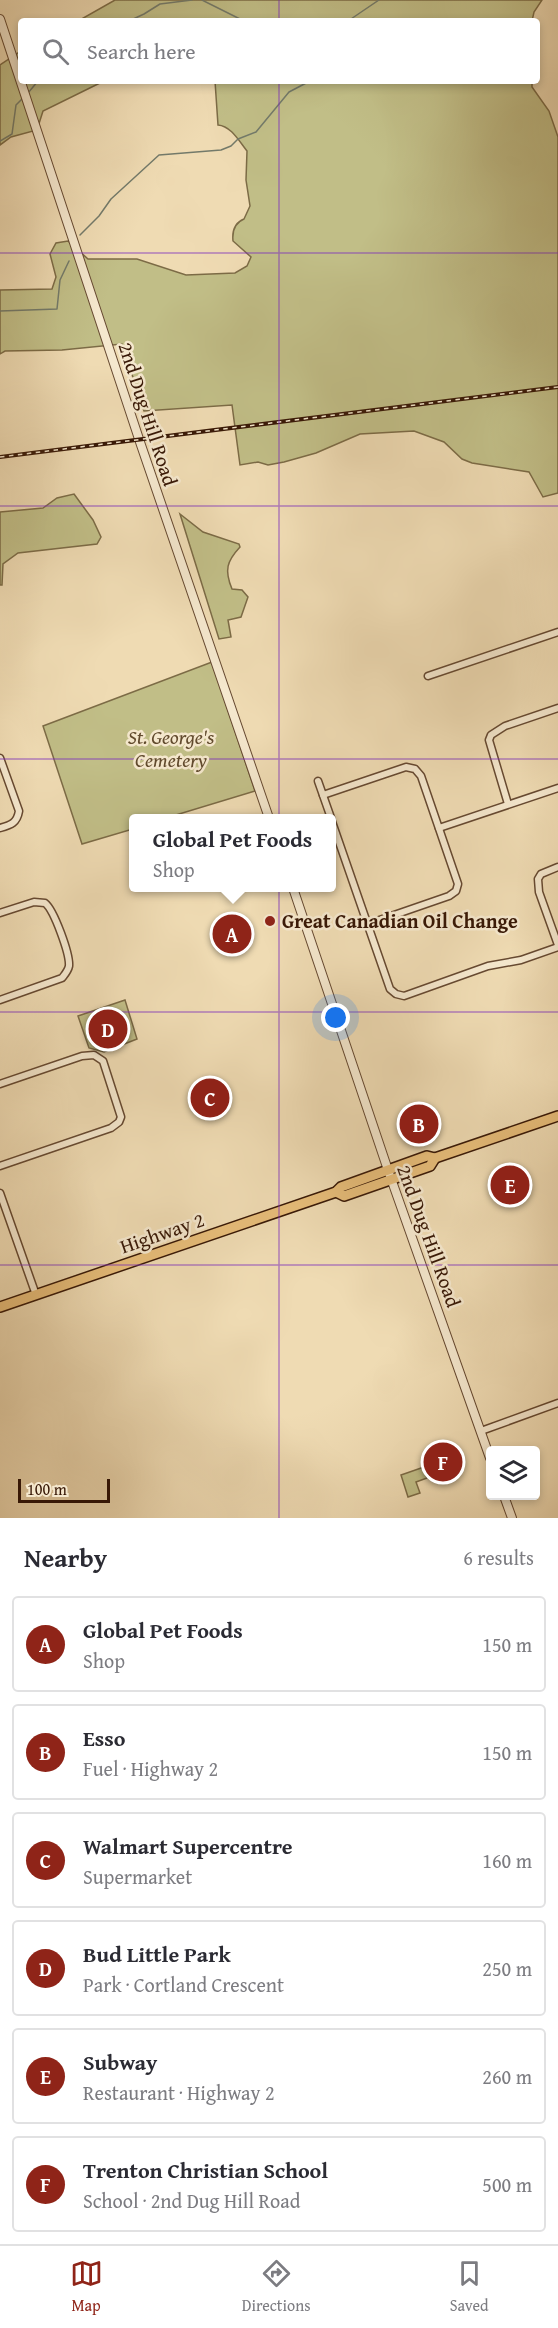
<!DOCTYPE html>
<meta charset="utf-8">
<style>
:root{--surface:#fff;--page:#f7f7f7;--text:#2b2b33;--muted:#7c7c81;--line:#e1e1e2;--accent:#8f2418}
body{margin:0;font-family:"Gentium Book Plus",serif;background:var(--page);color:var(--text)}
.controls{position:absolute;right:18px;bottom:18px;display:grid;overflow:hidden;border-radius:6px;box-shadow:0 3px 9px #0003}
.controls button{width:54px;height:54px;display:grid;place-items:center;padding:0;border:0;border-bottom:2px solid var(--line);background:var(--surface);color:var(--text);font:30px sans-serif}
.scale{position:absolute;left:18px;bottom:15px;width:92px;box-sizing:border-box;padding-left:6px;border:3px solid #381806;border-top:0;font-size:16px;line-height:21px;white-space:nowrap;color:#381806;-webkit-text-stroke:4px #f5e8ce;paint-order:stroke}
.you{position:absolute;left:336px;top:1018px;width:21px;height:21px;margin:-15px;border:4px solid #fff;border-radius:50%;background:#1a73e8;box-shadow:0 0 0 9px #1a73e833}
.badge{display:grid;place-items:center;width:39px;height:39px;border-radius:50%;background:var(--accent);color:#fff;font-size:20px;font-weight:700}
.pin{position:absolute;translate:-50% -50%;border:3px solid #fff;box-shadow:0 2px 6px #0006}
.popup{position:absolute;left:129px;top:814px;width:207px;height:78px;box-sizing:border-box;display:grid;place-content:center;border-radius:6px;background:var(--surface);filter:drop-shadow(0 2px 4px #0005);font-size:20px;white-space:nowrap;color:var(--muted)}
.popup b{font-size:22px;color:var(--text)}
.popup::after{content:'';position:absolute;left:50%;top:100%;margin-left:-12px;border:12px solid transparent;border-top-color:var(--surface)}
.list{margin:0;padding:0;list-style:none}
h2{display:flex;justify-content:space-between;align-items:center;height:78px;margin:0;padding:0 24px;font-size:26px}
h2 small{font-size:20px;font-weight:400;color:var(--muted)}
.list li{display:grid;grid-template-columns:39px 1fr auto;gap:18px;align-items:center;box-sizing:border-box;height:96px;margin:0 12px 12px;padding:0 12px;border:2px solid var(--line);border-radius:6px}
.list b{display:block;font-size:22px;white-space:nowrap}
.list p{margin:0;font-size:20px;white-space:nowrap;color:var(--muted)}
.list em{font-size:20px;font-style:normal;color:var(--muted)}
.icon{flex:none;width:33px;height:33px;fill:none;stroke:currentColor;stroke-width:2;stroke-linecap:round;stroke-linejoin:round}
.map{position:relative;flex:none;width:558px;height:1518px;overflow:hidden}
.search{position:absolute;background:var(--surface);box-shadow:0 3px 9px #0003;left:18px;right:18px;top:18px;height:66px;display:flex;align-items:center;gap:15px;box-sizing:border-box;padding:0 21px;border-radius:6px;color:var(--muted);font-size:22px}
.sheet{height:726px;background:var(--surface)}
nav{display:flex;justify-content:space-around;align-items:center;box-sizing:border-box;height:84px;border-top:2px solid var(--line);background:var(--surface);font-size:16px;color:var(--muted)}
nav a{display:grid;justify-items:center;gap:3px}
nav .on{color:var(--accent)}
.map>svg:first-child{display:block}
</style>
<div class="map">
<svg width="558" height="1518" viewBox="0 0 558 1518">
<rect width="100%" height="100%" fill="#efdbb3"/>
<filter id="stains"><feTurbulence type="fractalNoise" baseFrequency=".00333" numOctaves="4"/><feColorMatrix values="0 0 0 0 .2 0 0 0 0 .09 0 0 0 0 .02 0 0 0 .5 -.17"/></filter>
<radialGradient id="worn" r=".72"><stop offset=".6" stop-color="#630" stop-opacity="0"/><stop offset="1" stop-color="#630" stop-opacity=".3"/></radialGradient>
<g fill="#c1be87" stroke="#7c6b46" stroke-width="1.5">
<path d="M 115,0 L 542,0 L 534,12 L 532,21 L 78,21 Z"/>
<path d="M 21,51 L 21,81 L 104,81 L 43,111 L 37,130 L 11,137 L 0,145 L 0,65 Z"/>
<path d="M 215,81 L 532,81 L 532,87 L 549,111 L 558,137 L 558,493 L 543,497 L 529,472 L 472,463 L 462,459 L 444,442 L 414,431 L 360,434 L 316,453 L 284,462 L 268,465 L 258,462 L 240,465 L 232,405 L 144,411 L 122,344 L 62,350 L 5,351 L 0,354 L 0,290 L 52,289 L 56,277 L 50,254 L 56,243 L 68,241 L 88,259 L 137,259 L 186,275 L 235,273 L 247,266 L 251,257 L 233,241 C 232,231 234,223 244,219 L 250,206 L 246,180 L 247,151 C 239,141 231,126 218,125 Z"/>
<path d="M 74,494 L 93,520 L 101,537 L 97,544 L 18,553 L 3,564 L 2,585 L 0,585 L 0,512 L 43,508 L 57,498 Z"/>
<path d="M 180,514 L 203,532 L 239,544 L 240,547 C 227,561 224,570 232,589 L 242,590 L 248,597 L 241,617 L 228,620 L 231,637 L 219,639 Z"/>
<path d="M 212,662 L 255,791 L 166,818 L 133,818 L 133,829 L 82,844 L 43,726 Z"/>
<path d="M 125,1000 L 137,1039 L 104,1052 L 89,1048 L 78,1016 Z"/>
<path d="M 424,1467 L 427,1478 L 416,1482 L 420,1493 L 408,1497 L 401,1475 Z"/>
</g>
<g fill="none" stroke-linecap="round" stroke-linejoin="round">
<g stroke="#737a6a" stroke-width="1.5">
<path d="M 202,0 L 244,21"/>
<path d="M 129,21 L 144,14 L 160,4 L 192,0"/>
<path d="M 348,21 L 379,0"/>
<path d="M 28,93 L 38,81"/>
<path d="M 0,141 L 12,134 L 16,105 L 23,98"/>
<path d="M 80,235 L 99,216 L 111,199 L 159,155 L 221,150 L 231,146 L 238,139 L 256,132 L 289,92 L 310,81"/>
<path d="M 0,311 L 57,309 L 60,280 L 69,261"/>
</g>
<defs>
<g id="minor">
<path d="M 428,676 L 558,632"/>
<path d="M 0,758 L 19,811 C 17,823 11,825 0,828"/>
<path d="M 318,781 L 331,818"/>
<path d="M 323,795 L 406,767 L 415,769 L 421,776 L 458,884 L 456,891 L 449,896 L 368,924"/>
<path d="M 508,804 L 489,740 L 491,735 L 505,726 L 558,708"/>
<path d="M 331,819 L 390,989 L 396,994 L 404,996 L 488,966 L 521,960 L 558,947"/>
<path d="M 439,828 L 558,788"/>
<path d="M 558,867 L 541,874 L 538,879 L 539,892 L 558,945"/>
<path d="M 0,913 L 34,902 L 45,903 C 54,910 70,954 69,966 C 68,971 65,974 62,978 L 0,1000"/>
<path d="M 0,1084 L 82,1056 L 94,1055 L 103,1061 L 121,1117 L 119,1122 L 111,1128 L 0,1166"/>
<path d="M 0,1193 L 36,1295"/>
<path d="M 481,1431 L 558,1403"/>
</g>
<g id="tertiary">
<path d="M 0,19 L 141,445 L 269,818"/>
<path d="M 293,888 L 388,1170 L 490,1458"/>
<path d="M 504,1496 L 512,1518"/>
</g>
<g id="primary">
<path d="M 336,1192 L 344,1196 L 430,1166 L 435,1158"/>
<path d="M 0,1307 L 336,1192 L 341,1187 L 427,1156 L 435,1158 L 558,1116"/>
</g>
</defs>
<use href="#minor" stroke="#664931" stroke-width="9"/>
<use href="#tertiary" stroke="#664931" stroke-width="10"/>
<use href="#primary" stroke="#381806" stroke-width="12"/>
<use href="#minor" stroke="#f5e8ce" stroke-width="6"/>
<use href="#tertiary" stroke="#f5e8ce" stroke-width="8"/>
<use href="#primary" stroke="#e8be7a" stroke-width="9"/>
<defs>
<path id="rail" d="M 0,457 L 558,387"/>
</defs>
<use href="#rail" stroke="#381806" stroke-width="4"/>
<use href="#rail" stroke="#f5e8ce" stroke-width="1.5" stroke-dasharray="4.5" stroke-linecap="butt"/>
</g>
<path fill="none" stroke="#7b2cbf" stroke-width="1.5" stroke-opacity="0.55" d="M 279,0 L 279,21M 279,81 L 279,1518M 0,253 L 558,253M 0,506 L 558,506M 0,759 L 558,759M 0,1012 L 558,1012M 0,1265 L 558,1265"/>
<circle fill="#8f2418" stroke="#f5e8ce" stroke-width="2" cx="270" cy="921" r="6"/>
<g text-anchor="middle" stroke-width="5" stroke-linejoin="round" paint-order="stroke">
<g font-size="20" fill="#381806" stroke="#f5e8ce">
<text transform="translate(148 414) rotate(72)" y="7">2nd Dug Hill Road</text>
<text transform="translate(162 1233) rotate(-19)" y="7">Highway 2</text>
<text transform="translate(429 1236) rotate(70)" y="7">2nd Dug Hill Road</text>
</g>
<g font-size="20" font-style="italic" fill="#614a2d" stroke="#f5e8ce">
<text x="171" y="744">St. George's<tspan x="171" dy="23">Cemetery</tspan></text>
</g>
<g font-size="20" font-weight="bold" fill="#381806" stroke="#f5e8ce" text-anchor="start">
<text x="282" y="928">Great Canadian Oil Change</text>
</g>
</g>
<rect width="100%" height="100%" filter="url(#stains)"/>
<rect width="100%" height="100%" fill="url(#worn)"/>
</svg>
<div class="controls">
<button><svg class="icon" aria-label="layers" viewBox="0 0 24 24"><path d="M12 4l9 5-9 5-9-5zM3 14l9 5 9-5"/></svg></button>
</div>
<div class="scale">100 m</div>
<div class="you"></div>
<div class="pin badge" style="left:232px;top:934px">A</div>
<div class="popup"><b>Global Pet Foods</b>Shop</div>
<div class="pin badge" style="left:419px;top:1124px">B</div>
<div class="pin badge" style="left:210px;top:1098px">C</div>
<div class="pin badge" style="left:108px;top:1029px">D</div>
<div class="pin badge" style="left:510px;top:1185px">E</div>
<div class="pin badge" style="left:443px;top:1462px">F</div>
<div class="search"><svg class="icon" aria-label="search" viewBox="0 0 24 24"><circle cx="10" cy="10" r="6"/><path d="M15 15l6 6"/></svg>Search here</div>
</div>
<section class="sheet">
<h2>Nearby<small>6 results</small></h2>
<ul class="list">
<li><span class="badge">A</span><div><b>Global Pet Foods</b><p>Shop</p></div><em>150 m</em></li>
<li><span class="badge">B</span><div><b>Esso</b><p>Fuel · Highway 2</p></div><em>150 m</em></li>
<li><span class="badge">C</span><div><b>Walmart Supercentre</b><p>Supermarket</p></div><em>160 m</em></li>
<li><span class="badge">D</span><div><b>Bud Little Park</b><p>Park · Cortland Crescent</p></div><em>250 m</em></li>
<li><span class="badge">E</span><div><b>Subway</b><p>Restaurant · Highway 2</p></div><em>260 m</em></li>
<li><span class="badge">F</span><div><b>Trenton Christian School</b><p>School · 2nd Dug Hill Road</p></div><em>500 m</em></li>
</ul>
</section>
<nav>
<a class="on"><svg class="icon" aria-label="map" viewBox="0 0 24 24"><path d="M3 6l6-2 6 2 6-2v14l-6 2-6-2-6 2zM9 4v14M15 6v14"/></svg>Map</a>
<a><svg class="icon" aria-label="directions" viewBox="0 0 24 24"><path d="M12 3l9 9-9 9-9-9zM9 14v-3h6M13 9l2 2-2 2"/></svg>Directions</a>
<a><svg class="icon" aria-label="saved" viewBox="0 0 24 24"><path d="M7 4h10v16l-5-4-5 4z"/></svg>Saved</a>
</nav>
